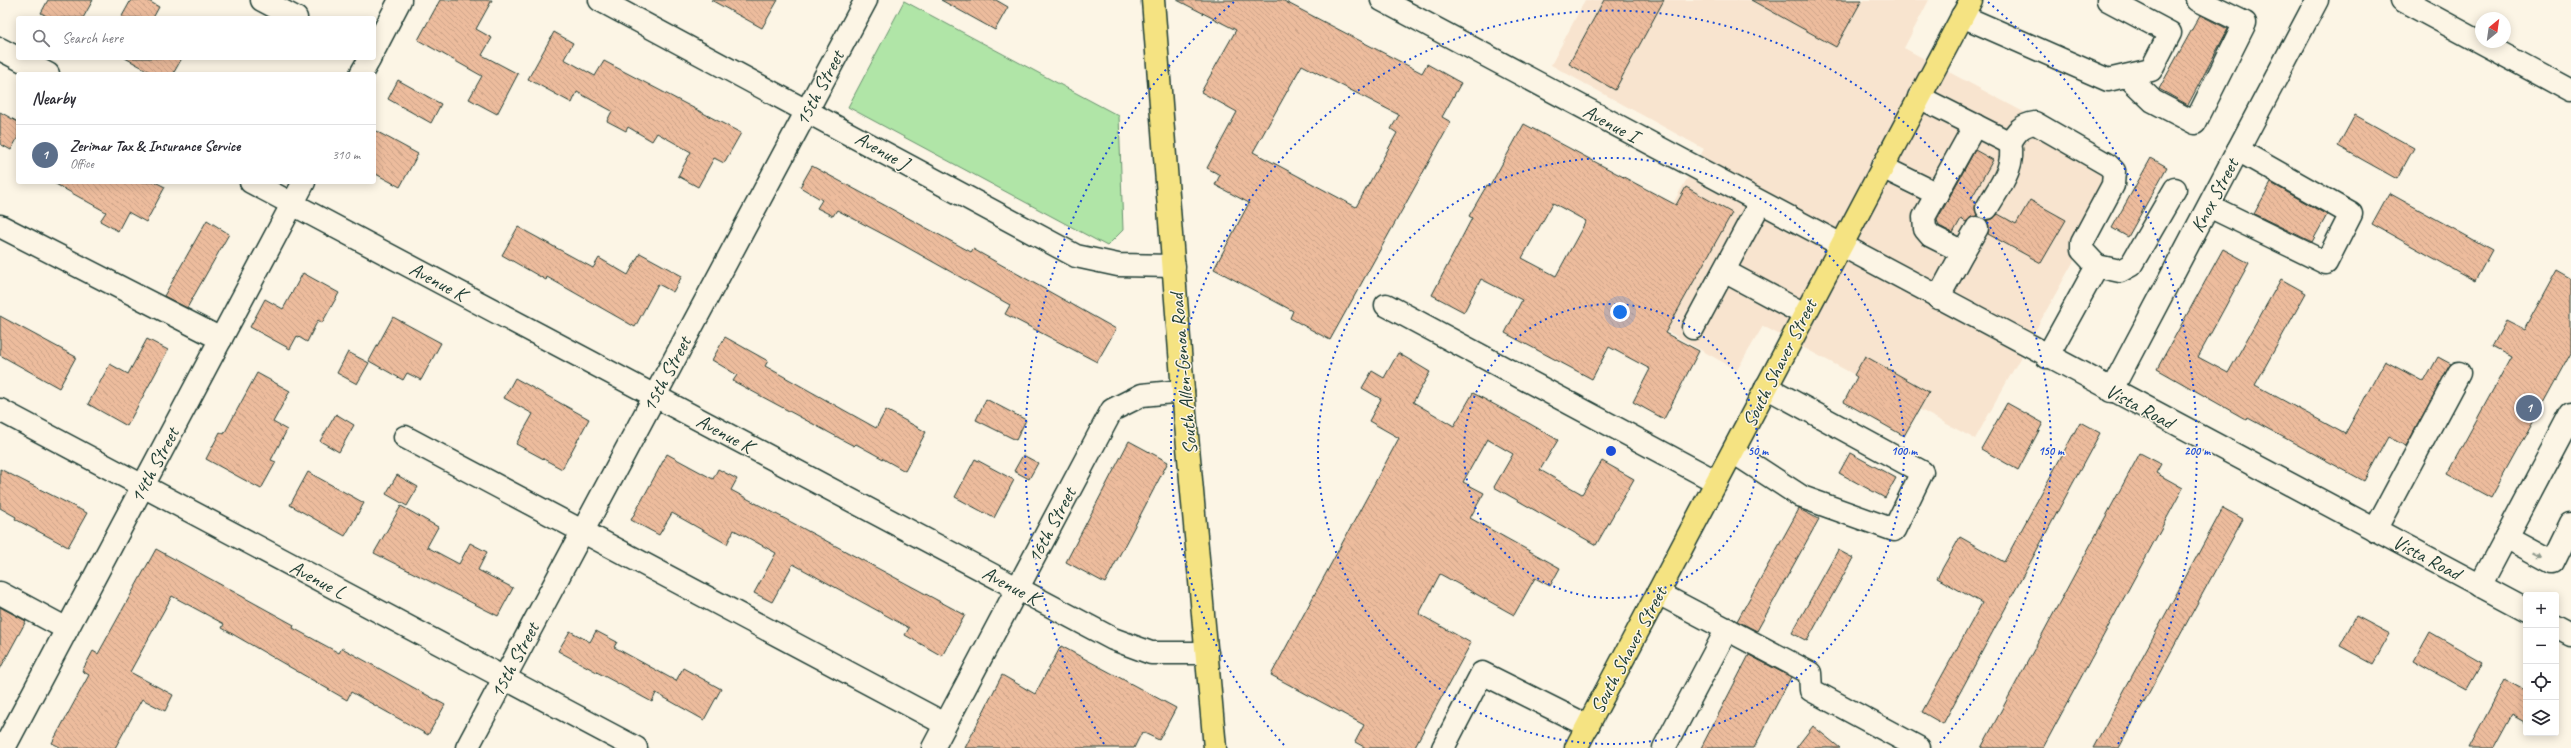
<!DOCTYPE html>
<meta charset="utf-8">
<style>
:root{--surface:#fff;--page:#f7f7f7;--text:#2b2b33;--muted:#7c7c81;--line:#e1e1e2;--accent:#0b8043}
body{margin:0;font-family:Caveat,sans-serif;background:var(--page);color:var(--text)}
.controls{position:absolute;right:12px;bottom:12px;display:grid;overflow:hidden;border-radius:4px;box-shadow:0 2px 10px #0003}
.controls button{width:36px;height:36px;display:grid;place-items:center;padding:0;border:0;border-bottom:1px solid var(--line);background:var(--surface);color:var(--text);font:20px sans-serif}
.compass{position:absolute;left:2475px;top:12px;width:36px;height:36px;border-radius:50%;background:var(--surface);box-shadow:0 2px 10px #0003;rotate:29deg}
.you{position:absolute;left:1620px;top:312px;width:14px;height:14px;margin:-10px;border:3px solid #fff;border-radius:50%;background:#1a73e8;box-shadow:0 0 0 6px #1a73e833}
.badge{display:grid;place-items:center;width:26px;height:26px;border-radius:50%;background:var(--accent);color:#fff;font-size:13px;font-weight:700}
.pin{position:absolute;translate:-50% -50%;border:2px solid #fff;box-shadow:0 1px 4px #0006}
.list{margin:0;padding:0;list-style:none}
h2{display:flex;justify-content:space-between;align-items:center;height:52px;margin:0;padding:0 16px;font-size:17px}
h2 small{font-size:13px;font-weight:400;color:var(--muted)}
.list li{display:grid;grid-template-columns:26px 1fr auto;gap:12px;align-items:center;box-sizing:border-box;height:60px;padding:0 16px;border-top:1px solid var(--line)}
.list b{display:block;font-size:15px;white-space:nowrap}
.list p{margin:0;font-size:13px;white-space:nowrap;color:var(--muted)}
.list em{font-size:13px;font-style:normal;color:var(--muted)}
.icon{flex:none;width:22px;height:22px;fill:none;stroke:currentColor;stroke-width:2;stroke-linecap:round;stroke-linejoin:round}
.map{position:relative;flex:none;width:2571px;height:748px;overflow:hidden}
.search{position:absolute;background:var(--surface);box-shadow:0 2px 10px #0003;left:16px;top:16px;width:360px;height:44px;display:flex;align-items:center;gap:10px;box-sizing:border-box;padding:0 14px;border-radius:4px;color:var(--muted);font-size:15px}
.panel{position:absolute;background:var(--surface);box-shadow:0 2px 10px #0003;left:16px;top:72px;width:360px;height:112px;border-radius:4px}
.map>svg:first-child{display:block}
</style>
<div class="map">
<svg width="2571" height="748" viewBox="0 0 2571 748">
<defs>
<pattern id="building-back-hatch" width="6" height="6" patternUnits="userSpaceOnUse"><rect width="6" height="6" fill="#edbc9d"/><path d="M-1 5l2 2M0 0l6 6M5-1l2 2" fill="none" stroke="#cba288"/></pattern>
</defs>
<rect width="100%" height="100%" fill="#fcf5e5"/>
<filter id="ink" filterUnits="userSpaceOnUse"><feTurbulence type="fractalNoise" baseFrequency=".025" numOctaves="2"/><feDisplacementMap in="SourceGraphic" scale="8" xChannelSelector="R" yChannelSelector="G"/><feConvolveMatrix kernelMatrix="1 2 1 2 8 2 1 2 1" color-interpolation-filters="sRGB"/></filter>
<g filter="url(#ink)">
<path fill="#f8e4cf" d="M 1585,0 L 1929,0 L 1904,48 L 2126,167 L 1975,439 L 1763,326 L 1737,370 L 1616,303 L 1704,149 L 1551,65 Z"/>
<path fill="#b0e5a7" stroke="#68916e" d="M 904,1 L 1119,116 L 1123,230 L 1107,246 L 848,107 Z"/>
<g fill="url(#building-back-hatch)" stroke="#1f3d34" fill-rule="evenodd">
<path d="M 48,0 L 93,0 L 83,18 L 50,18 L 41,13 Z"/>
<path d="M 131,0 L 147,0 L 159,7 L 153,18 L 121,18 Z"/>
<path d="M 440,0 L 492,0 L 476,29 L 492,38 L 482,55 L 518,74 L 497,114 L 469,99 L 482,76 L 418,40 Z"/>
<path d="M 711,0 L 778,0 L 762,28 Z"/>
<path d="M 941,0 L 996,0 L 1008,7 L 995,30 Z"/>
<path d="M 1177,0 L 1282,0 L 1422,73 L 1427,64 L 1461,83 L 1442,117 L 1451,122 L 1330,340 L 1290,318 L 1293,311 L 1214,269 L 1249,203 L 1215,185 L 1220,175 L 1207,168 L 1237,112 L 1201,92 L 1236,30 ZM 1302,65 L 1399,115 L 1391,129 L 1397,133 L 1356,207 L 1253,152 Z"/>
<path d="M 1604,0 L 1664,0 L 1615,90 L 1569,64 Z"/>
<path d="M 1751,0 L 1862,0 L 1836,47 Z"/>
<path d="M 2200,15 L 2228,29 L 2188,105 L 2159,89 Z"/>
<path d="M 554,32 L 573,43 L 564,59 L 595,76 L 604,61 L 741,133 L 724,163 L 714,158 L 698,187 L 678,176 L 691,152 L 657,133 L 652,141 L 628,127 L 626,131 L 607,121 L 612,111 L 577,92 L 572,103 L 528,79 Z"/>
<path d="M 125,58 L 182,58 L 173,74 L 154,74 Z"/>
<path d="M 398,80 L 441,104 L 431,123 L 388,99 Z"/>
<path d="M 0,112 L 18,122 L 18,137 L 11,150 L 0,144 Z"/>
<path d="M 2355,115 L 2414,148 L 2397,179 L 2338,146 Z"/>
<path d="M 1524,124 L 1676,205 L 1686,187 L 1732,213 L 1665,333 L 1699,351 L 1664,419 L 1633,402 L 1650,369 L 1609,347 L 1592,379 L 1505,333 L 1522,300 L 1481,279 L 1464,312 L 1432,295 L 1472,218 L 1469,216 L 1487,185 L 1490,186 ZM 1553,203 L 1586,221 L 1556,276 L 1522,258 Z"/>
<path d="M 374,130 L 418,154 L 400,187 L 374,173 Z"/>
<path d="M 1975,150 L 1993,160 L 1971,199 L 1976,202 L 1975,208 L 1977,216 L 1971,217 L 1966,222 L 1961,219 L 1953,233 L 1939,226 L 1937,220 Z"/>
<path d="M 2151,158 L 2167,167 L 2128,237 L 2112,228 Z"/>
<path d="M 812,166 L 971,252 L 973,249 L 1116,329 L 1097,362 L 1005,314 L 1010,305 L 894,240 L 837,210 L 833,216 L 817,208 L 822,200 L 800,187 Z"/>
<path d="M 52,182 L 155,182 L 165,187 L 146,222 L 128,212 L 118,231 L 100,221 L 106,212 Z"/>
<path d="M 2271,183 L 2327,215 L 2312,242 L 2254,214 Z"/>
<path d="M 2389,193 L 2492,250 L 2475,281 L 2372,224 Z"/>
<path d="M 2030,200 L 2066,220 L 2041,263 L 1988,234 L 1989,228 L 1987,220 L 1993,219 L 1998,214 L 2016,224 Z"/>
<path d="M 207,220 L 229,234 L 187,308 L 164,296 Z"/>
<path d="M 518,227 L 593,268 L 599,258 L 628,275 L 640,253 L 682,276 L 673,292 L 658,284 L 635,327 L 547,277 L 546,280 L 502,255 Z"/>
<path d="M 2223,249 L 2249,263 L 2198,357 L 2228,373 L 2281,279 L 2306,293 L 2255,385 L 2345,434 L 2385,361 L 2424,382 L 2438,357 L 2451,364 L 2406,446 L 2388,437 L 2364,481 L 2248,418 L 2247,420 L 2157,369 Z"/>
<path d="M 2557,270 L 2571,278 L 2571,352 L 2491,498 L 2447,474 L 2511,357 L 2492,347 L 2506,321 L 2524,330 Z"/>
<path d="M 303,273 L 339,293 L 322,323 L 318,320 L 307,342 L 297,336 L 290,349 L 250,327 L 265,299 L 283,309 Z"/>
<path d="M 0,316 L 76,357 L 59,388 L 0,355 Z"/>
<path d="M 393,317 L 441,343 L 421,380 L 407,373 L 403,380 L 369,361 Z"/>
<path d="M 725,337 L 768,361 L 765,366 L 876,428 L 886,410 L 926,432 L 905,471 L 856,444 L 854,446 L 733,381 L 737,375 L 712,360 Z"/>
<path d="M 147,339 L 168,350 L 127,426 L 88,404 L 110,364 L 128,374 Z"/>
<path d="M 348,352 L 369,363 L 357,384 L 337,373 Z"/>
<path d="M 1398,353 L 1430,372 L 1413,402 L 1454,426 L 1473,393 L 1525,421 L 1558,440 L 1540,470 L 1582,494 L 1602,461 L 1634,479 L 1596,545 L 1494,487 L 1513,454 L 1487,439 L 1463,482 L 1484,493 L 1470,518 L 1560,568 L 1550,586 L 1535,578 L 1514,615 L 1440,574 L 1419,614 L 1471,643 L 1414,748 L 1366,748 L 1355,742 L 1364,725 L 1271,675 L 1399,438 L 1369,421 L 1381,399 L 1362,388 L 1372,371 L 1384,378 Z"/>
<path d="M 1865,356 L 1929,392 L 1904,436 L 1844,402 L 1857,377 L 1854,375 Z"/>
<path d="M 257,373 L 290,391 L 273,422 L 287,430 L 271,460 L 276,462 L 261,489 L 206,459 L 220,432 L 224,434 Z"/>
<path d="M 515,378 L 589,419 L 562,469 L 516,444 L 533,414 L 504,398 Z"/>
<path d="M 986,399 L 1026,420 L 1016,440 L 976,420 Z"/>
<path d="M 2007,403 L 2043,423 L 2018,470 L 1981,449 Z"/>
<path d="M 336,414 L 354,425 L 339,452 L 320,441 Z"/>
<path d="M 2080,422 L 2100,433 L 1943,724 L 1922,712 L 1982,603 L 1937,578 L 1960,537 L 2004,562 Z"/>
<path d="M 1129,441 L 1168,462 L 1105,583 L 1066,562 Z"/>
<path d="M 1850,453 L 1896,478 L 1885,498 L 1839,473 Z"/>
<path d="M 2140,453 L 2161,464 L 2156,473 L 2183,488 L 2043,748 L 1981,748 Z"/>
<path d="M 667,454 L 713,479 L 718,469 L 737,479 L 731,490 L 965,615 L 942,656 L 905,635 L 909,628 L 793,564 L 772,602 L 754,593 L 776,553 L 734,530 L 727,544 L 672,513 L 659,535 L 631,520 Z"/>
<path d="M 1023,455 L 1038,463 L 1029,479 L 1014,471 Z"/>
<path d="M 975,459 L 1014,480 L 994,518 L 955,497 Z"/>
<path d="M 0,469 L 87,513 L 68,547 L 15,519 L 16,517 L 0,508 Z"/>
<path d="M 308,472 L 364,503 L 345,536 L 290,505 Z"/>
<path d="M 397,475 L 418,487 L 407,506 L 386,494 Z"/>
<path d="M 401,506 L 438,527 L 427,547 L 459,564 L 470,543 L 487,552 L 478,570 L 513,588 L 498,616 L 374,553 Z"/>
<path d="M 2223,508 L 2243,519 L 2119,748 L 2093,748 Z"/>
<path d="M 1799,509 L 1819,519 L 1757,631 L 1737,621 Z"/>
<path d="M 156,549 L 294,625 L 293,628 L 339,653 L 342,648 L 445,705 L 428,735 L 351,692 L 347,700 L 222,628 L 224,624 L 172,596 L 130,672 L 173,695 L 165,711 L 142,699 L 115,748 L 62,748 L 52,743 L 89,675 L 82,671 L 93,651 L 98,654 Z"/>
<path d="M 1838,550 L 1853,558 L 1807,641 L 1792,633 Z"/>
<path d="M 0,607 L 26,621 L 0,669 Z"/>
<path d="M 2356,616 L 2390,634 L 2373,664 L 2340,646 Z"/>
<path d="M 570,631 L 590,642 L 596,631 L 617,642 L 614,647 L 676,681 L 683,668 L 721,689 L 704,720 L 656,693 L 652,702 L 558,651 Z"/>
<path d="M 2430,632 L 2482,662 L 2466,690 L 2414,661 Z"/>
<path d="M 1061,646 L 1176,708 L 1159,740 L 1142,732 L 1134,748 L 965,748 L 1002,675 L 1035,694 Z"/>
<path d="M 1749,655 L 1791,677 L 1754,748 L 1701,748 Z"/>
<path d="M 2505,680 L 2526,691 L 2526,723 L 2512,715 L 2494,748 L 2469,748 Z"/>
<path d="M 1813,726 L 1840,748 L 1796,748 Z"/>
</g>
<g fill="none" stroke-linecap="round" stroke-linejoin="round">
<defs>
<g id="minor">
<path d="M 262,0 L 296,18"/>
<path d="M 600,0 L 1076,256 L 1118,265 L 1174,266"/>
<path d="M 1382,0 L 2526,610"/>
<path d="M 2402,0 L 2571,91"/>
<path d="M 1962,16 L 2108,80 L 2151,70 L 2170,33 L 2108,0"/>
<path d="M 0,49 L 48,74"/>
<path d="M 374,50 L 400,0"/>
<path d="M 361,74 L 370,58"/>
<path d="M 2127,76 L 2153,101 L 2195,123 L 2245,23 L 2198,0"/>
<path d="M 1919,97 L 2010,143 C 2016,132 2021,125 2035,123 L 2108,165 L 2114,171 L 2113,185 L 2082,243 L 2082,250 L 2097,266"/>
<path d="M 1882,167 L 1937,194"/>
<path d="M 251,182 L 1113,639 L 1151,653 L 1207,653"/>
<path d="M 2209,206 L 2326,263 L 2351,214 L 2238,150"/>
<path d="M 1987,208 C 1999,187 2016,167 2010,143"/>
<path d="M 0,226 L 221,339"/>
<path d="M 1963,252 L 1977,228"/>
<path d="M 1724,271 L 1804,314"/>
<path d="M 1938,298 L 1963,252 L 1931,236 L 1925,229 L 1924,217 L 1975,125"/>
<path d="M 1386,305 L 1717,482"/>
<path d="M 1693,328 L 1760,203"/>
<path d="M 2047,357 L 2097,266 L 2120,271 L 2131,265 L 2175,189"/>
<path d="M 2111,391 L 2317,0"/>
<path d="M 0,410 L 636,748"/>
<path d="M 405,437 L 945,724"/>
<path d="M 1733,452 L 1802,497 L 1894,530 L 1922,472 L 1766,387"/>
<path d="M 2375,530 L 2459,373"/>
<path d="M 2506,537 L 2552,562 L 2571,523"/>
<path d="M 2480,586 L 2571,414"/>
<path d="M 0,593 L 67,629"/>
<path d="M 1658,593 L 1810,673 L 1811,690 L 1919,748"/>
<path d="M 2556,626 L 2571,634"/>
<path d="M 4,748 L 304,182"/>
<path d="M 467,748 L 866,0"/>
<path d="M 933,748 L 1112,410 L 1142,395 L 1183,391"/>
<path d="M 1443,748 L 1482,673 L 1588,726"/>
<path d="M 1664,748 L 1727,629"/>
</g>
<g id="major">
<path d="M 1153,0 L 1183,391 L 1215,748"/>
<path d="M 1576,748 L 1971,0"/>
</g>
</defs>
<use href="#minor" stroke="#1f3d34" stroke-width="25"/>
<use href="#major" stroke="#1f3d34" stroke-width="25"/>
<use href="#minor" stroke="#fcf5e5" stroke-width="22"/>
<use href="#major" stroke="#f5e382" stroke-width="22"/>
</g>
<defs><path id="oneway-solid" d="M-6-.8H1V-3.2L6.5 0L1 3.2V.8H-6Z"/></defs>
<use fill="#8e998c" href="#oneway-solid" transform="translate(2538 555) rotate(28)"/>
</g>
<g fill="none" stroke="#1d4ed8" stroke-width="2" stroke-dasharray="2 4">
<circle cx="1611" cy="451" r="147"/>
<circle cx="1611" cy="451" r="293"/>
<path d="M1284 745A440 440 0 1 1 1938 745"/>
<path d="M1104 744A586 586 0 0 1 1234 2M1988 2A586 586 0 0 1 2118 744"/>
</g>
<g text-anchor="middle" stroke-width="3" stroke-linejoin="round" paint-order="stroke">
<g font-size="20" fill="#1f3d34" stroke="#fcf5e5">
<text transform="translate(819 88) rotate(-62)" y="7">15th Street</text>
<text transform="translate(1611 123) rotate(28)" y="7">Avenue I</text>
<text transform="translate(882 150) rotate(29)" y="7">Avenue J</text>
<text transform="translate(2214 195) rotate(-62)" y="7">Knox Street</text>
<text transform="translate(438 281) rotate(28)" y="7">Avenue K</text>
<text transform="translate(1779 363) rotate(-63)" y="7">South Shaver Street</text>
<text transform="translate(666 374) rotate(-62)" y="7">15th Street</text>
<text transform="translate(1183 374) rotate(-95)" y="7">South Allen-Genoa Road</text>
<text transform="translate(2140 406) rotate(28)" y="7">Vista Road</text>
<text transform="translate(725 433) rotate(28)" y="7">Avenue K</text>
<text transform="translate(154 465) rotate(-62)" y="7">14th Street</text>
<text transform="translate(1051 525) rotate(-62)" y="7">16th Street</text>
<text transform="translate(2427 557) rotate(28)" y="7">Vista Road</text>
<text transform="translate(318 579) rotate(28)" y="7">Avenue L</text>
<text transform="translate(1011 585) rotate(28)" y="7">Avenue K</text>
<text transform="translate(1628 650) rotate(-62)" y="7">South Shaver Street</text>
<text transform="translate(514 660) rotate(-62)" y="7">15th Street</text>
</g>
</g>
<circle cx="1611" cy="451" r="6" fill="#1d4ed8" stroke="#fcf5e5" stroke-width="2"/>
<g font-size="12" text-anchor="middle" font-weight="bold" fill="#1d4ed8" stroke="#fcf5e5" stroke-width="3" stroke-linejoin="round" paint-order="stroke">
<text x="1758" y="455">50 m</text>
<text x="1904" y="455">100 m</text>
<text x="2051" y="455">150 m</text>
<text x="2197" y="455">200 m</text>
</g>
</svg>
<div class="controls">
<button>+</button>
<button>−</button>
<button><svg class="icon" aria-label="locate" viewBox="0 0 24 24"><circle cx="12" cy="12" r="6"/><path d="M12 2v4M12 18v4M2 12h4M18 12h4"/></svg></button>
<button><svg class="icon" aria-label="layers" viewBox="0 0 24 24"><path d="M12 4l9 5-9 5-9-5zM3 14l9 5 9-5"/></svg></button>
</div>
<svg class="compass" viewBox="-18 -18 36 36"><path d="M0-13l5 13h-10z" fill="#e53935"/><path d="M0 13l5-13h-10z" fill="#7c7c81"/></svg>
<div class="you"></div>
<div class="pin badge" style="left:2529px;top:408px;background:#5c6f8a">1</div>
<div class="search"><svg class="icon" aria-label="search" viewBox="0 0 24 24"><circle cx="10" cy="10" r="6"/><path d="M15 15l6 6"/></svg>Search here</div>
<section class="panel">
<h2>Nearby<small></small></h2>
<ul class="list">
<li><span class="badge" style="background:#5c6f8a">1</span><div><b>Zerimar Tax &amp; Insurance Service</b><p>Office</p></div><em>310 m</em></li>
</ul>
</section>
</div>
